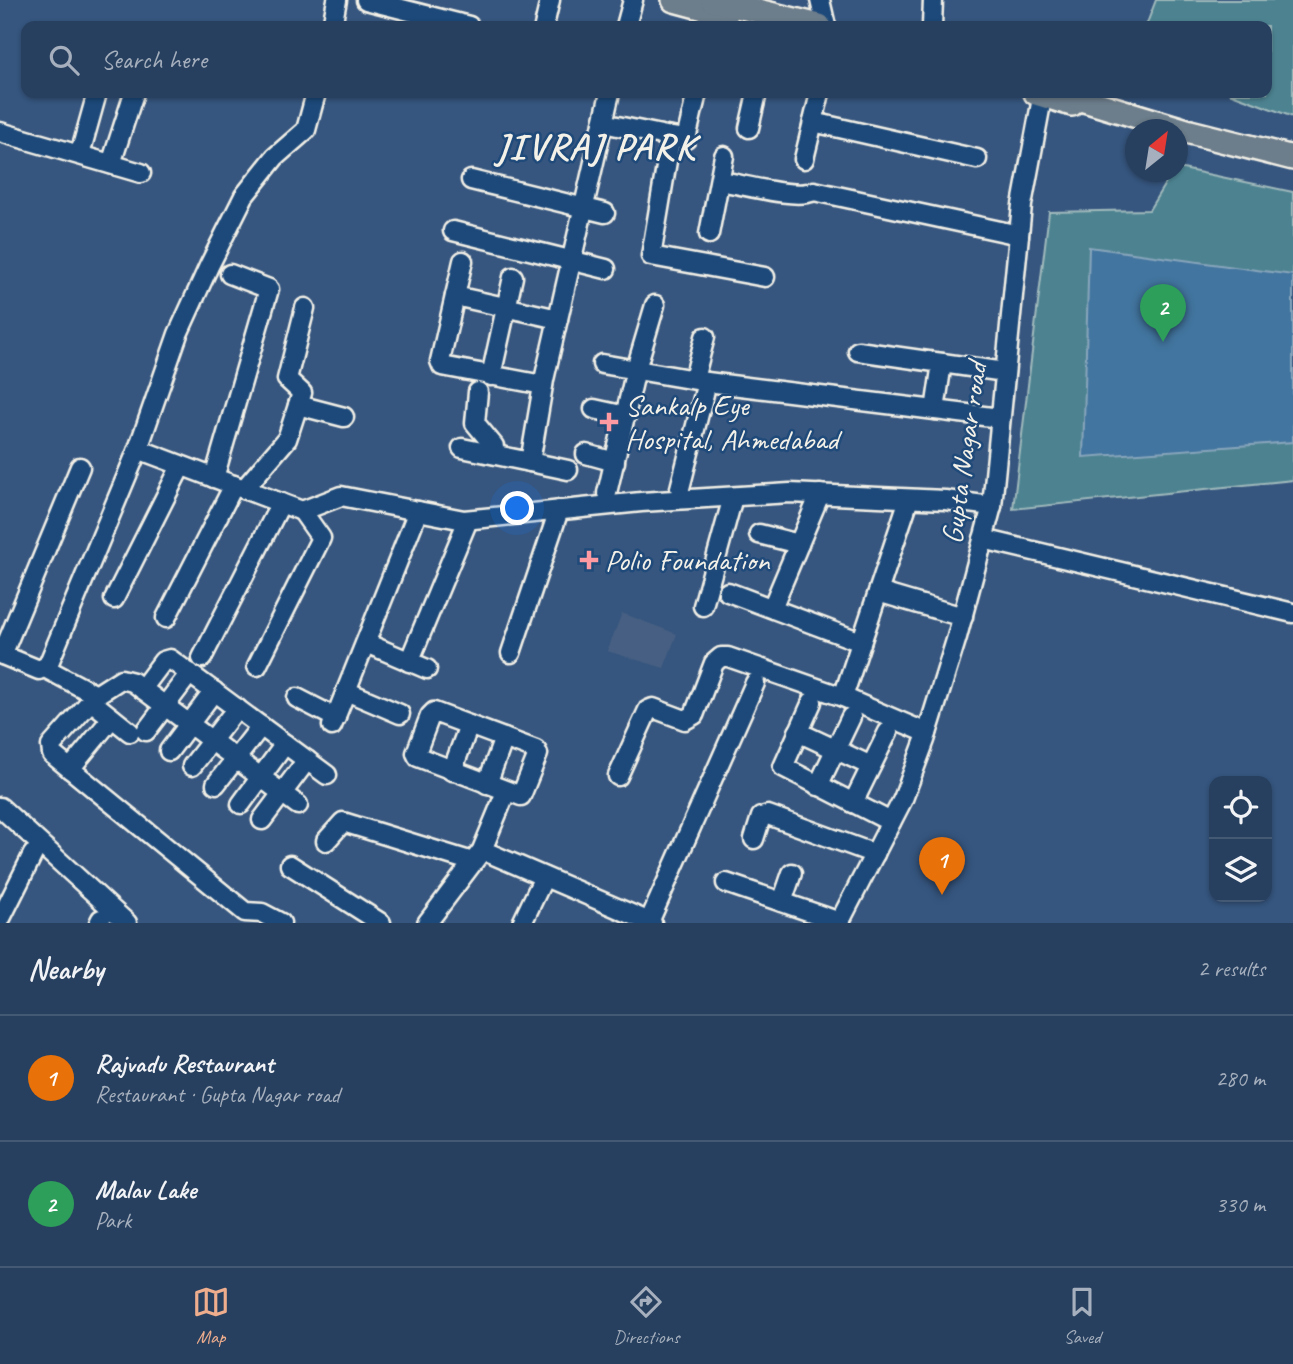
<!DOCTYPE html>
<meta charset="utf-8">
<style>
:root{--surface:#28405f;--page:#344b68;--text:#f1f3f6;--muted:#a5afbd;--line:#445974;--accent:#eead8d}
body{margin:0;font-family:Caveat,sans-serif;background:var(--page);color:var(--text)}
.controls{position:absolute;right:21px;bottom:21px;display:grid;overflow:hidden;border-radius:14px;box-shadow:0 2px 5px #0004}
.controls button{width:63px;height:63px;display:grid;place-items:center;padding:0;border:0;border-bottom:2px solid var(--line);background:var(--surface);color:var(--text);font:35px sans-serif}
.compass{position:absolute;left:1125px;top:119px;width:63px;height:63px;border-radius:50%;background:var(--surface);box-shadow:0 2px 5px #0004;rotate:30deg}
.you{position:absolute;left:518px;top:509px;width:24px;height:24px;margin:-18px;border:5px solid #fff;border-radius:50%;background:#1a73e8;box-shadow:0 0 0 10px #1a73e833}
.badge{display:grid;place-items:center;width:46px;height:46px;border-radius:50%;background:var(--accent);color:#fff;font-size:23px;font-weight:700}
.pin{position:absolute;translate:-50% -58px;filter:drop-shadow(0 2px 4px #0008)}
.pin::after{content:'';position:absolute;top:37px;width:24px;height:21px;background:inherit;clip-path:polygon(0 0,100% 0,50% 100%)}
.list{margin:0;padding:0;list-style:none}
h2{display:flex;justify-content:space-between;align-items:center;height:91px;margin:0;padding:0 28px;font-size:30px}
h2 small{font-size:23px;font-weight:400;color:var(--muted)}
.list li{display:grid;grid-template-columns:46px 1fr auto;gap:21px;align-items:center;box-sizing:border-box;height:126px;padding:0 28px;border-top:2px solid var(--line)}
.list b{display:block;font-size:26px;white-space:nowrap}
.list p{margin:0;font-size:23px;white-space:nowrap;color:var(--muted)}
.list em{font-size:23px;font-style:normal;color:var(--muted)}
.icon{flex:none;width:38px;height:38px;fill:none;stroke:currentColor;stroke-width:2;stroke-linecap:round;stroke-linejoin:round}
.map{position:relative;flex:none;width:1293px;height:923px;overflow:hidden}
.search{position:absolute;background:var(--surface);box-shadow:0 2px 5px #0004;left:21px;right:21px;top:21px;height:77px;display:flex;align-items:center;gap:18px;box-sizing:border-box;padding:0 24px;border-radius:14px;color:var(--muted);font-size:26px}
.sheet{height:343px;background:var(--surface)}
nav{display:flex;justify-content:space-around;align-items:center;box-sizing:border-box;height:98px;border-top:2px solid var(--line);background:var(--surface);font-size:19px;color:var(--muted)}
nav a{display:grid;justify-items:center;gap:4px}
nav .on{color:var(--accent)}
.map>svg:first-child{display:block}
</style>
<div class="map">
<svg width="1293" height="923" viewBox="0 0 1293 923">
<rect width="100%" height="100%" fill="#36567f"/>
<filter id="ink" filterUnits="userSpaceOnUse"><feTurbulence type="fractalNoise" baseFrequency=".0143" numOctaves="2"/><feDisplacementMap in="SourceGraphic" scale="14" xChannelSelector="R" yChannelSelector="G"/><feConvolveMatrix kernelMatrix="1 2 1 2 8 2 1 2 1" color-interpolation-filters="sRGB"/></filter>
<g filter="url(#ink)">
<path fill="#465f82" d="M 622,613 L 677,634 L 664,668 L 607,651 Z"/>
<g fill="#4e8391" stroke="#a1babc" stroke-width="2">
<path d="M 1156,0 L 1293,0 L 1293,117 L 1229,93 L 1267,93 L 1267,26 L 1146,26 Z"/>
<path d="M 1178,168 L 1293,192 L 1293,480 L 1013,509 L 1049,212 L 1149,210 L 1172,172 L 1178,172 Z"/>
</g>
<path fill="#42749f" stroke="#89a6bc" stroke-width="2" d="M 1089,247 L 1293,275 L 1293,442 L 1083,457 Z"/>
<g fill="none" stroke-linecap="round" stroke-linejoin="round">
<defs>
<g id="minor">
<path d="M 366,0 L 469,26"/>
<path d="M 820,0 L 826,26"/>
<path d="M 332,26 L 337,0"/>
<path d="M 544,26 L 550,0"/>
<path d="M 626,26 L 633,0"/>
<path d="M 932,26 L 933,0"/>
<path d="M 610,93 L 603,123 L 671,137 L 651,256 L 765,277"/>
<path d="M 813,122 L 977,159"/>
<path d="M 749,128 L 757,93"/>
<path d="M 0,132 L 141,173"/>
<path d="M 671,137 L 686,139 L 697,93"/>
<path d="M 80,154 L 97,93"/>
<path d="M 804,159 L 820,93"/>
<path d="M 111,164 L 134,93"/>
<path d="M 471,180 L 605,213"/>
<path d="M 720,181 C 742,184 796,200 814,191 L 1019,235"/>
<path d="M 453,231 L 606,269"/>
<path d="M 709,234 L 724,156"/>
<path d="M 463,261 L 440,361 L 442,366 L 543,385"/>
<path d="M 455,296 L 558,319"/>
<path d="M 858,351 L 1005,372"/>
<path d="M 602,364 L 707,382"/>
<path d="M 491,376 L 513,277"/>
<path d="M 694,379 L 705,337"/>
<path d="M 478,392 L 475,423 L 494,446 L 493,454"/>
<path d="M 298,405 L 344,417"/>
<path d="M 594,409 L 626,416"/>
<path d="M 935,410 L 942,363"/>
<path d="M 462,448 L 530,462 L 544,380 L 603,123"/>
<path d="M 138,449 L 302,511 L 341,496 L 464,520 L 641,502 L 790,493 L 945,500 L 992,506"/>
<path d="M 586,454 L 615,462"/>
<path d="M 530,462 L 568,470"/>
<path d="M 214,478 L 269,289 L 230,274"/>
<path d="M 680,488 L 707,382 L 1000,418"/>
<path d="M 244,489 L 287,439 L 302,393 L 287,379 L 305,308"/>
<path d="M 607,493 L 636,369 L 655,305"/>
<path d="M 759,534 L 799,544"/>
<path d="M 983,539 L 1293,613"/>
<path d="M 728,592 L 861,642"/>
<path d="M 878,592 L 963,617"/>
<path d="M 114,599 L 181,466"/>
<path d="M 703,606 L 733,497"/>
<path d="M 772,608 L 820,494"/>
<path d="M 166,618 L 234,485"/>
<path d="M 366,643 L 427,669"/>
<path d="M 511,653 L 559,510"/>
<path d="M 0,654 L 39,670 L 48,665 L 138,449 L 178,334 L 209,266 L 244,196 L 275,157 L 306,130 L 316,93"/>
<path d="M 2,655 L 80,467"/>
<path d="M 202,658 L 281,503"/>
<path d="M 409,662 L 468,520"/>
<path d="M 257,666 L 321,538 L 302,511"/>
<path d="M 45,668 L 96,695 L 121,679 L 133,682 L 298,805"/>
<path d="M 142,689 L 163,661 L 170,659 L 327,775"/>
<path d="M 346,691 L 400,714"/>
<path d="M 96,695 L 51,746 L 52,754 L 245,912 L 262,913 L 281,923"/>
<path d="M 843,697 L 909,499"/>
<path d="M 297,698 L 336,718"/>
<path d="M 91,701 L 130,732"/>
<path d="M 812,702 L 783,767 L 891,822"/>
<path d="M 434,712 L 536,750 L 538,754 L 521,796 L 418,757 L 416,753 L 430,716 Z"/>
<path d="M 332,726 L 418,511"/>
<path d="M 146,731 L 190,673"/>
<path d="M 798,732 L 871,766"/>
<path d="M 169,751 L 214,691"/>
<path d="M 192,766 L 237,708"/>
<path d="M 70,769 L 112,718"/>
<path d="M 452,771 L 469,725"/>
<path d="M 618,776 L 648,710 L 653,708 L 685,720 L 694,715 L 714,663 L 721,657 L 728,657 L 843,697 L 927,733"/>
<path d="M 216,784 L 261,726"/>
<path d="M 487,784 L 504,738"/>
<path d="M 818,786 L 851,717"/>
<path d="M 506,792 L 482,850 L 652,923"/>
<path d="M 853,803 L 888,732"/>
<path d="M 241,804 L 285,744"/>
<path d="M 0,807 L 127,923"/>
<path d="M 262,820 L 307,760"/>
<path d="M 754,839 L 761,817 L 768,815 L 875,854"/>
<path d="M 326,841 L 343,822 L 473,862"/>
<path d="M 290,865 L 381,923"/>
<path d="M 726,883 L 840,922"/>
<path d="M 782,902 L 792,873"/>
<path d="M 0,920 L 33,854"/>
<path d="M 649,922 L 755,683"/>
<path d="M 99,923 L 101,919"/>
<path d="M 427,923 L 480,853"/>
<path d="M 522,923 L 544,877"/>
<path d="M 839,923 L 903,799 L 925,740 L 957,637 L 992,506 L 1022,205 L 1043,93"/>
</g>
<g id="major">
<path d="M 674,0 L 726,14"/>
<path d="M 713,0 L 819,26"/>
<path d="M 1036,93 L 1072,104"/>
<path d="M 1061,93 L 1190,132 L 1293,158"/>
</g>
</defs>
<use href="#minor" stroke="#f4f1e8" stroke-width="23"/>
<use href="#major" stroke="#f4f1e8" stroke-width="28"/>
<use href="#minor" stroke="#1f4a7a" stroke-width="18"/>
<use href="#major" stroke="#6c7d8b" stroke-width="23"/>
</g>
</g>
<g fill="#ff9aa2" stroke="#1f4a7a" stroke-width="2.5">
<path d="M605.5 411.5h7v7h7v7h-7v7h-7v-7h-7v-7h7z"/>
<path d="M585.5 549.5h7v7h7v7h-7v7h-7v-7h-7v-7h7z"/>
</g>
<g text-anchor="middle" stroke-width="5" stroke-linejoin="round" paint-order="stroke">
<g font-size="30" fill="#f4f1e8" stroke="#1f4a7a" text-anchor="start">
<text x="625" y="415">Sankalp Eye<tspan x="625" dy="34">Hospital, Ahmedabad</tspan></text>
<text x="605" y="570">Polio Foundation</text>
</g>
<g font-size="30" fill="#f4f1e8" stroke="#1f4a7a">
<text transform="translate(964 453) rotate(-82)" y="10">Gupta Nagar road</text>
</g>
<g font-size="37" font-weight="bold" letter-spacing="2" fill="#f4f1e8" stroke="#1f4a7a">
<text x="596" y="159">JIVRAJ PARK</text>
</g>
</g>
</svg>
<div class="controls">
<button><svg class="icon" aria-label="locate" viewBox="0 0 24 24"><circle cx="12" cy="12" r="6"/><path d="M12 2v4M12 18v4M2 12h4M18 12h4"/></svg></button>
<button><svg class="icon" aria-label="layers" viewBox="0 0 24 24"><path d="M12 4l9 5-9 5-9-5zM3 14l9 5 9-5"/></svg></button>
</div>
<svg class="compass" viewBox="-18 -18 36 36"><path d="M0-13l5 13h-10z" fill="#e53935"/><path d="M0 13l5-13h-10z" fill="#a5afbd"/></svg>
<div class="you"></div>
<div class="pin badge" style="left:942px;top:895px;background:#e8710a">1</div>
<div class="pin badge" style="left:1163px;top:342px;background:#2e9e5b">2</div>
<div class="search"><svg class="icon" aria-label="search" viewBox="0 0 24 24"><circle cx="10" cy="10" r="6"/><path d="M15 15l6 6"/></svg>Search here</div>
</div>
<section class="sheet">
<h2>Nearby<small>2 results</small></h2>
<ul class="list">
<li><span class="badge" style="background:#e8710a">1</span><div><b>Rajvadu Restaurant</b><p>Restaurant · Gupta Nagar road</p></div><em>280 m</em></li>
<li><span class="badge" style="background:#2e9e5b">2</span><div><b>Malav Lake</b><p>Park</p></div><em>330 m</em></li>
</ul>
</section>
<nav>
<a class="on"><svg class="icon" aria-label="map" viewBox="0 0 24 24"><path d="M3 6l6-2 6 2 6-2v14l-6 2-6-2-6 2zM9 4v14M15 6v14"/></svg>Map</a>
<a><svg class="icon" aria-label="directions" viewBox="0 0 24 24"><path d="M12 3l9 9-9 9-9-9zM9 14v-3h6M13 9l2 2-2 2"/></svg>Directions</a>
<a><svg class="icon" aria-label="saved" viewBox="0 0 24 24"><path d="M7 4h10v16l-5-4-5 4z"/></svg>Saved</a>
</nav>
